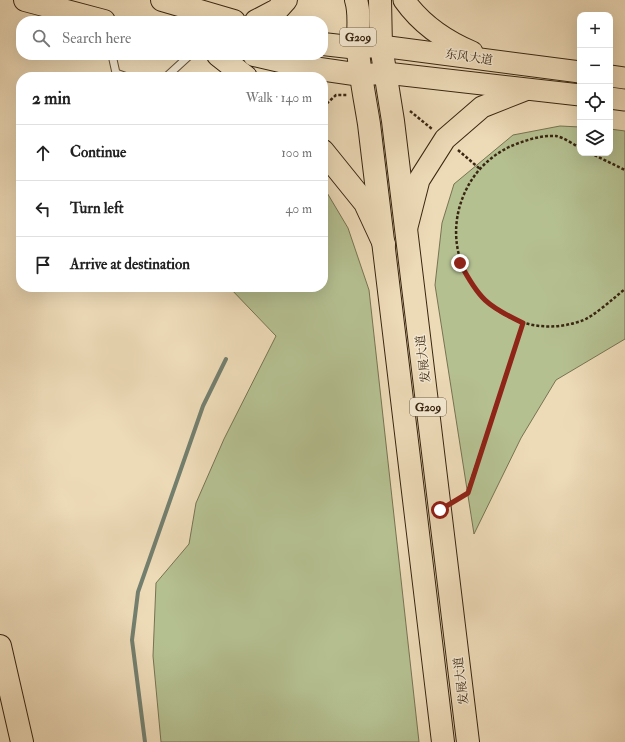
<!DOCTYPE html>
<meta charset="utf-8">
<style>
:root{--surface:#fff;--page:#f2f2f2;--text:#222;--muted:#767676;--line:#e0e0e0}
body{margin:0;font-family:"IM FELL Double Pica","Noto Serif SC",serif;background:var(--page);color:var(--text)}
.controls{position:absolute;right:12px;top:12px;display:grid;overflow:hidden;border-radius:8px;box-shadow:0 4px 16px #0002}
.controls button{width:36px;height:36px;display:grid;place-items:center;padding:0;border:0;border-bottom:1px solid var(--line);background:var(--surface);color:var(--text);font:20px sans-serif}
.stop{position:absolute;width:12px;height:12px;margin:-9px;border:3px solid #8f2418;border-radius:50%;background:#fff}
.stop.end{background:#8f2418;border-color:#fff;box-shadow:0 1px 4px #0008}
.list{margin:0;padding:0;list-style:none}
h2{display:flex;justify-content:space-between;align-items:center;height:52px;margin:0;padding:0 16px;font-size:17px}
h2 small{font-size:13px;font-weight:400;color:var(--muted)}
.list li{display:grid;grid-template-columns:26px 1fr auto;gap:12px;align-items:center;box-sizing:border-box;height:56px;padding:0 16px;border-top:1px solid var(--line)}
.list b{display:block;font-size:15px;white-space:nowrap}
.list em{font-size:13px;font-style:normal;color:var(--muted)}
.icon{flex:none;width:22px;height:22px;fill:none;stroke:currentColor;stroke-width:2;stroke-linecap:round;stroke-linejoin:round}
.map{position:relative;flex:none;width:625px;height:742px;overflow:hidden}
.search{position:absolute;background:var(--surface);box-shadow:0 4px 16px #0002;left:16px;top:16px;width:312px;height:44px;display:flex;align-items:center;gap:10px;box-sizing:border-box;padding:0 14px;border-radius:16px;color:var(--muted);font-size:15px}
.panel{position:absolute;background:var(--surface);box-shadow:0 4px 16px #0002;left:16px;top:72px;width:312px;height:220px;border-radius:16px}
.map>svg:first-child{display:block}
</style>
<div class="map">
<svg width="625" height="742" viewBox="0 0 625 742">
<rect width="100%" height="100%" fill="#eddab7"/>
<filter id="stains"><feTurbulence type="fractalNoise" baseFrequency=".005" numOctaves="4"/><feColorMatrix values="0 0 0 0 .2 0 0 0 0 .09 0 0 0 0 .02 0 0 0 .5 -.17"/></filter>
<radialGradient id="worn" r=".72"><stop offset=".6" stop-color="#630" stop-opacity="0"/><stop offset="1" stop-color="#630" stop-opacity=".3"/></radialGradient>
<g fill="#b5c091" stroke="#777351">
<path d="M 560,126 L 580,127 L 580,153 L 610,153 L 610,129 L 625,131 L 625,339 L 556,380 L 521,438 L 474,534 L 435,285 L 442,223 L 454,184 L 513,135 Z"/>
<path d="M 323,186 L 348,228 L 369,290 L 419,742 L 161,742 L 153,656 L 156,583 L 189,544 L 196,503 L 224,439 L 276,336 L 229,287 L 323,287 Z"/>
</g>
<g fill="none" stroke-linecap="round" stroke-linejoin="round">
<path stroke="#737f6e" stroke-width="4" d="M 145,742 L 132,640 L 138,592 L 203,406 L 226,359"/>
<defs>
<g id="service">
<path d="M 112,55 L 116,73 L 127,77"/>
<path d="M 166,77 L 190,55"/>
</g>
<g id="primary">
<path d="M 404,0 C 421,24 446,41 472,52"/>
<path d="M 358,48 L 381,46 L 580,72"/>
<path d="M 361,75 L 386,73 L 580,95"/>
<path d="M 610,76 L 625,78"/>
<path d="M 610,98 L 625,100"/>
<path d="M 407,227 L 419,180 L 445,139 L 482,107 L 525,90"/>
</g>
<g id="trunk">
<path d="M 356,0 C 361,16 357,33 358,50 C 360,75 365,99 369,124 L 443,742"/>
<path d="M 380,0 L 381,46 L 393,121 L 468,742"/>
</g>
<g id="motorway">
<path d="M 25,0 L 104,21"/>
<path d="M 162,0 L 234,21"/>
<path d="M 256,21 L 277,10 L 286,0"/>
<path d="M 323,44 L 358,48"/>
<path d="M 218,55 L 246,77"/>
<path d="M 254,55 L 306,67 L 361,75"/>
<path d="M 323,151 L 365,203 L 384,244"/>
<path d="M 0,646 L 22,742"/>
</g>
</defs>
<use href="#service" stroke="#66533a" stroke-width="9"/>
<use href="#primary" stroke="#392611" stroke-width="23"/>
<use href="#trunk" stroke="#392611" stroke-width="24"/>
<use href="#motorway" stroke="#392611" stroke-width="24"/>
<g stroke="#392611" stroke-width="2.5" stroke-dasharray="3 2" stroke-linecap="butt">
<path d="M 323,107 L 336,95 L 348,95"/>
<path d="M 410,111 L 432,129"/>
<path d="M 580,148 C 573,144 563,137 556,136 C 540,135 523,141 509,147 C 491,156 476,170 467,188 C 428,264 500,349 581,321 C 592,318 615,297 625,289"/>
<path d="M 458,150 L 480,169"/>
<path d="M 590,153 L 625,170"/>
<path d="M 457,500 L 467,493 L 523,323"/>
</g>
<use href="#service" stroke="#f3e7d0" stroke-width="7"/>
<use href="#primary" stroke="#eddab7" stroke-width="21"/>
<use href="#trunk" stroke="#eddab7" stroke-width="22"/>
<use href="#motorway" stroke="#eddab7" stroke-width="22"/>
</g>
<g fill="none" stroke-linecap="round" stroke-linejoin="round">
<path stroke="#8f2418" stroke-width="5" d="M 440,510 L 468,493 L 523,323 C 487,306 479,299 460,263"/>
</g>
<g text-anchor="middle" stroke-width="3" stroke-linejoin="round" paint-order="stroke">
<g fill="#f3e7d0" stroke="#71604a" stroke-width="1">
<rect x="340" y="28" width="36" height="18" rx="3"/>
<rect x="410" y="398" width="36" height="18" rx="3"/>
</g>
<g font-size="11" font-weight="bold" fill="#392611">
<text x="358" y="41">G209</text>
<text x="428" y="411">G209</text>
</g>
<g font-size="12" fill="#392611" stroke="#f3e7d0">
<text transform="translate(469 57) rotate(8)" y="4">东风大道</text>
<text transform="translate(423 359) rotate(-97)" y="4">发展大道</text>
<text transform="translate(461 681) rotate(-97)" y="4">发展大道</text>
</g>
</g>
<rect width="100%" height="100%" filter="url(#stains)"/>
<rect width="100%" height="100%" fill="url(#worn)"/>
</svg>
<div class="controls">
<button>+</button>
<button>−</button>
<button><svg class="icon" aria-label="locate" viewBox="0 0 24 24"><circle cx="12" cy="12" r="6"/><path d="M12 2v4M12 18v4M2 12h4M18 12h4"/></svg></button>
<button><svg class="icon" aria-label="layers" viewBox="0 0 24 24"><path d="M12 4l9 5-9 5-9-5zM3 14l9 5 9-5"/></svg></button>
</div>
<div class="stop" style="left:440px;top:510px"></div>
<div class="stop end" style="left:460px;top:263px"></div>
<div class="search"><svg class="icon" aria-label="search" viewBox="0 0 24 24"><circle cx="10" cy="10" r="6"/><path d="M15 15l6 6"/></svg>Search here</div>
<section class="panel">
<h2>2 min<small>Walk · 140 m</small></h2>
<ul class="list">
<li><svg class="icon" aria-label="ahead" viewBox="0 0 24 24"><path d="M12 20V5M6 11l6-6 6 6"/></svg><div><b>Continue</b></div><em>100 m</em></li>
<li><svg class="icon" aria-label="left" viewBox="0 0 24 24"><path d="M17 20v-9H6M10 6l-5 5 5 5"/></svg><div><b>Turn left</b></div><em>40 m</em></li>
<li><svg class="icon" aria-label="arrive" viewBox="0 0 24 24"><path d="M6 21V4h12l-3 4 3 4H6"/></svg><div><b>Arrive at destination</b></div></li>
</ul>
</section>
</div>
